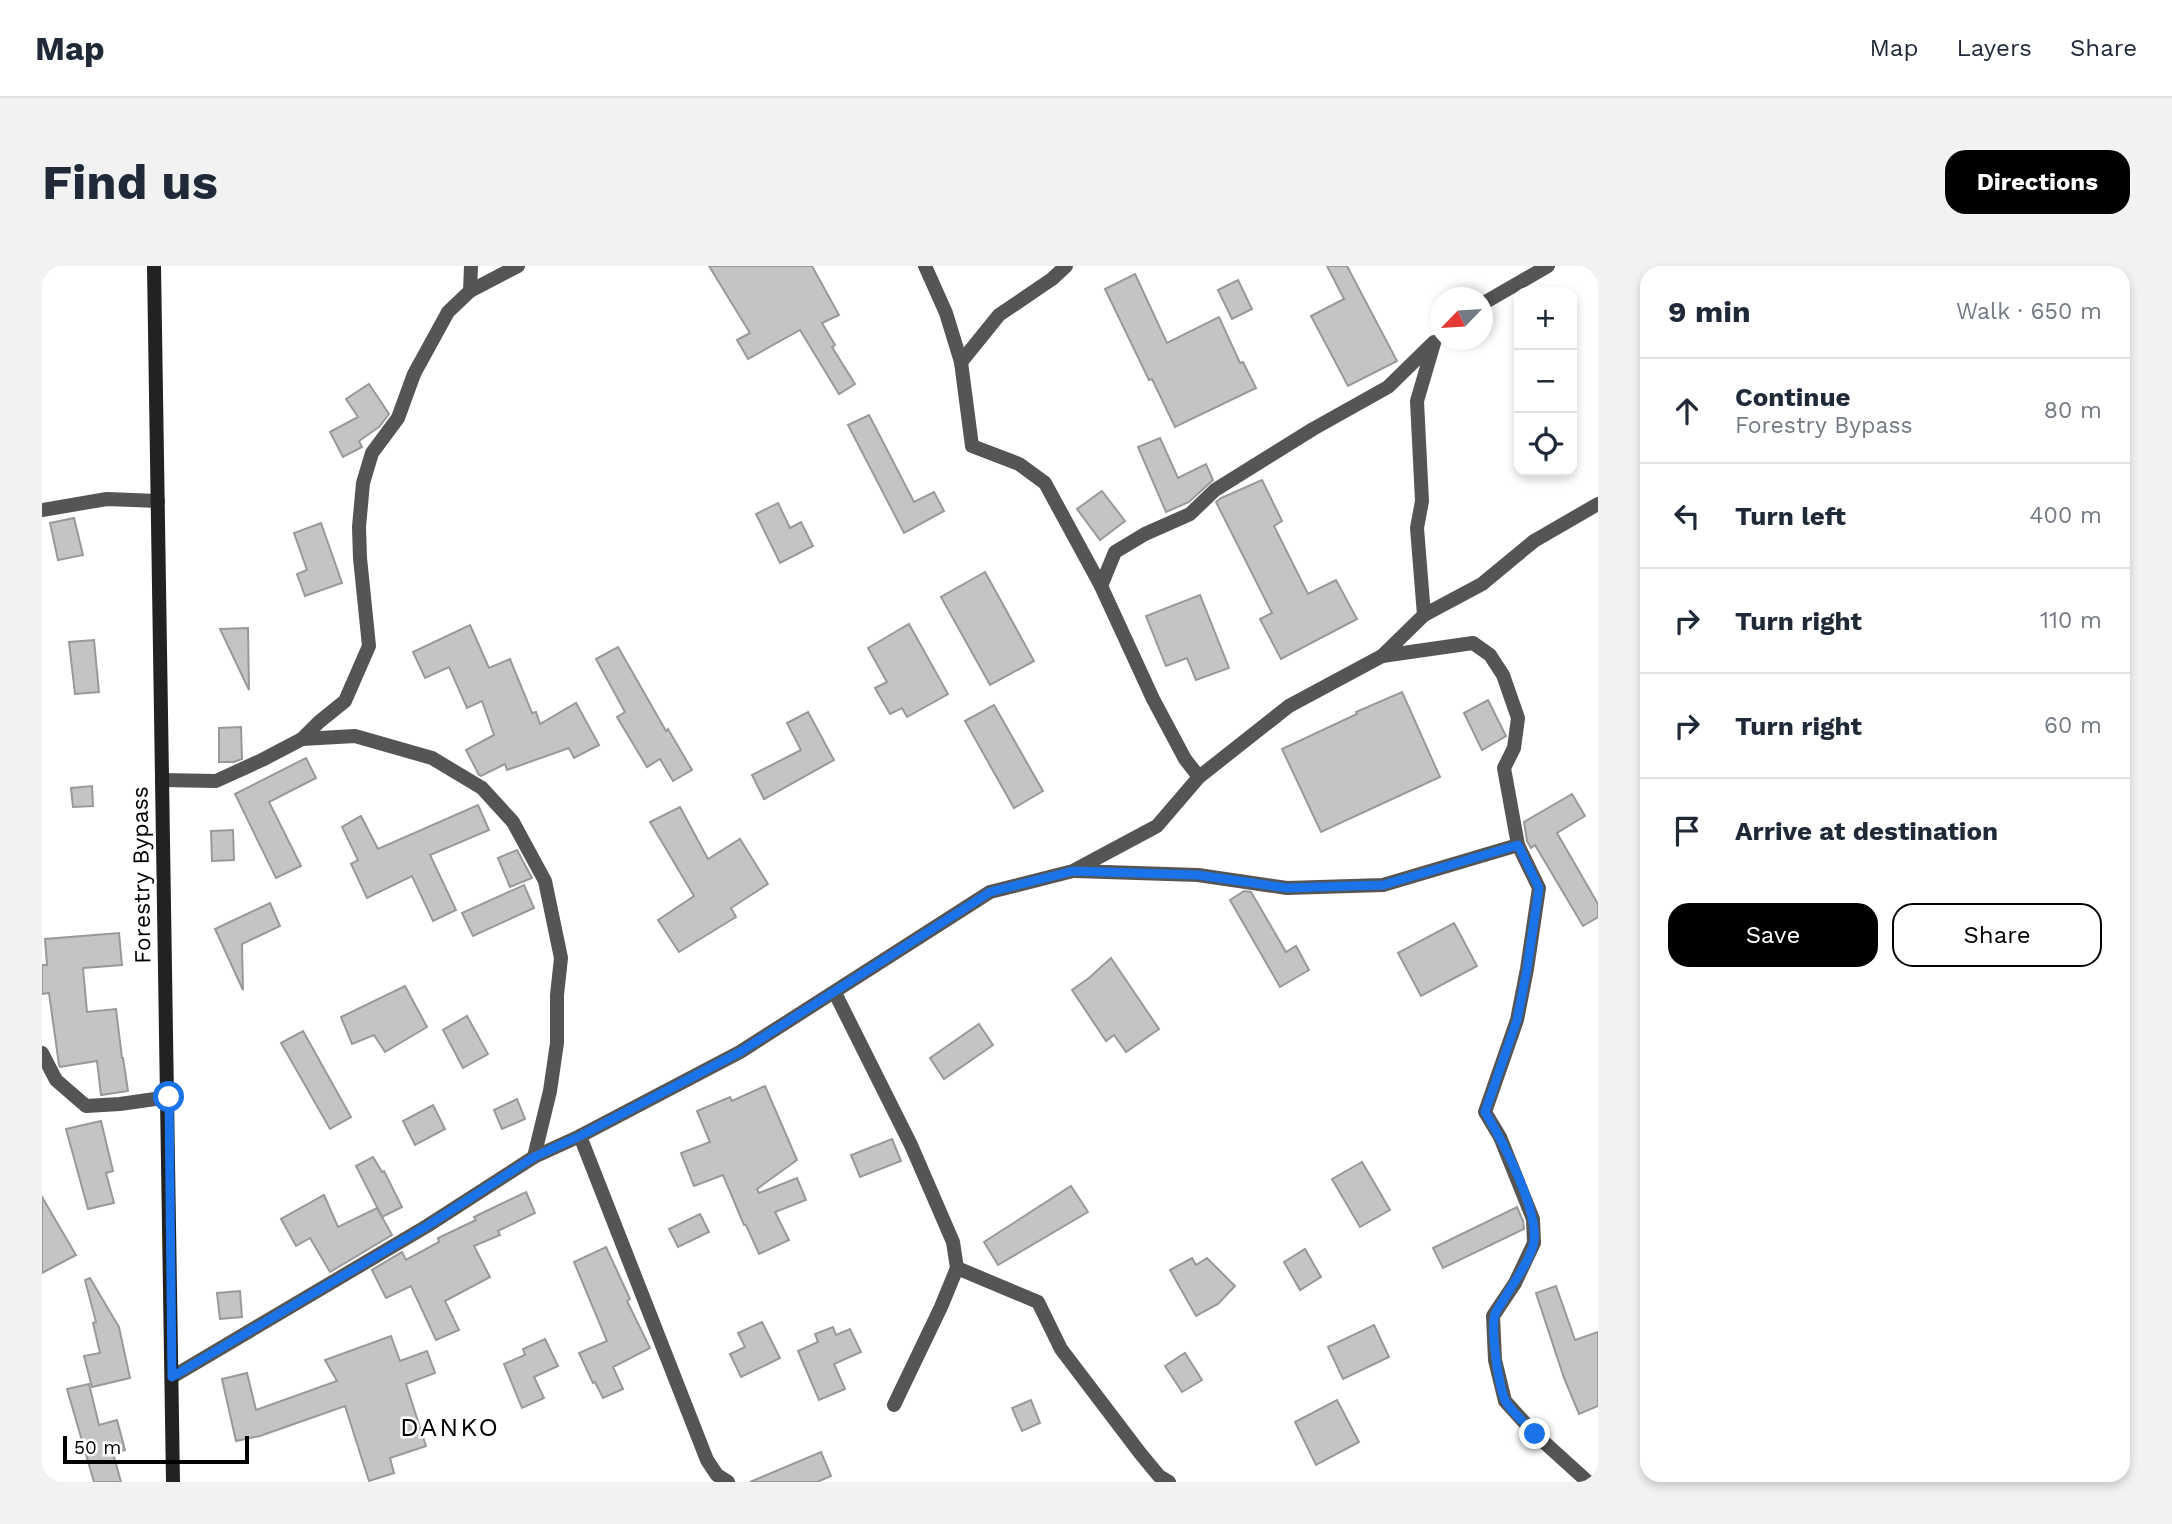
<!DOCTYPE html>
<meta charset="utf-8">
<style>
:root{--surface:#fff;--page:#f2f2f3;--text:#1f2937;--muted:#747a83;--line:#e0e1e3;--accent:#000}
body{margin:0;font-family:"Work Sans",sans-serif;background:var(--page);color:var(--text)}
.controls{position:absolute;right:21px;top:21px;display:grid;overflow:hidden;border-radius:14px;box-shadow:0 4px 10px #0003}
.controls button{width:63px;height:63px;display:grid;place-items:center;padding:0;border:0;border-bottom:2px solid var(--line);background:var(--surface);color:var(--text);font:35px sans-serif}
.compass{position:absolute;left:1388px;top:21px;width:63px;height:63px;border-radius:50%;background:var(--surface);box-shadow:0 4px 10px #0003;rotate:245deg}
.scale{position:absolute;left:21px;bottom:18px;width:186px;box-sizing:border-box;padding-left:7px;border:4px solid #000;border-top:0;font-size:19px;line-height:24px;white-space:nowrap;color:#000;-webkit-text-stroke:5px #fff;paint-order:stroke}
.stop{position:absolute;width:21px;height:21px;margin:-16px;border:5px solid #1a73e8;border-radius:50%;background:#fff}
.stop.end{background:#1a73e8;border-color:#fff;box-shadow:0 2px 7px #0008}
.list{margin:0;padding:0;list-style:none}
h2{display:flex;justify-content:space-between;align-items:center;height:91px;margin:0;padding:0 28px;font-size:30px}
h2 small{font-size:23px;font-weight:400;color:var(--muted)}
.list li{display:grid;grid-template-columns:46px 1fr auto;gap:21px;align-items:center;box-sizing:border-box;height:105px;padding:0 28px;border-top:2px solid var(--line)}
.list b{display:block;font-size:26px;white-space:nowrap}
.list p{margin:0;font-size:23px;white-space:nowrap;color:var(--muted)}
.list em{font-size:23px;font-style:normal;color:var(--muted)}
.actions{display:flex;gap:14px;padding:21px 28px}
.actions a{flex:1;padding:16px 0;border:2px solid var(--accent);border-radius:21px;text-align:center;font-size:24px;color:var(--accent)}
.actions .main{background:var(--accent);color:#fff}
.icon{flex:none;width:38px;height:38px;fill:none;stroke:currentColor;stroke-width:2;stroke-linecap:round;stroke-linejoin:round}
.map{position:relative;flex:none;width:1556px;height:1216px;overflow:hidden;border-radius:21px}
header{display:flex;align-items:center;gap:42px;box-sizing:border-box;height:98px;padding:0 35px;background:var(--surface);border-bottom:2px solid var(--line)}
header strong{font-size:33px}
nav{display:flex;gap:38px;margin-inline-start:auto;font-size:24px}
.intro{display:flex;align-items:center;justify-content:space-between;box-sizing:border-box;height:168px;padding:0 42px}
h1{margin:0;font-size:49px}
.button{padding:18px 32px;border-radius:21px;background:var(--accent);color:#fff;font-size:24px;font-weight:700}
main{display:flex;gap:42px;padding:0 42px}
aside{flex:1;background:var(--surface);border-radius:21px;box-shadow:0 4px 10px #0003}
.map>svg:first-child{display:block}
</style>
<header>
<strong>Map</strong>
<nav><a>Map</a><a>Layers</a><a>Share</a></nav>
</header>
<div class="intro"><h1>Find us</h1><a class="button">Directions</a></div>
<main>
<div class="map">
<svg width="1556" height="1216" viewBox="0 0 1556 1216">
<rect width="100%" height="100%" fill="#fff"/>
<g fill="#c4c4c4" stroke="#999" stroke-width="2">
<path d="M 667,0 L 770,0 L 797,49 L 780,57 L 793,79 L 790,81 L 813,118 L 797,128 L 758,64 L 706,93 L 695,74 L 708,67 Z"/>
<path d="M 1285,0 L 1305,0 L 1355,95 L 1306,120 L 1269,50 L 1302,33 Z"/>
<path d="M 1093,8 L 1125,77 L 1177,51 L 1198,97 L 1201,96 L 1214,122 L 1133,161 L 1110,113 L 1107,114 L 1063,23 Z"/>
<path d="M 1196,14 L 1210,43 L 1190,53 L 1176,24 Z"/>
<path d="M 327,118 L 347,148 L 337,161 L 317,175 L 320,181 L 301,191 L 288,166 L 316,151 L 304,133 Z"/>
<path d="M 827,149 L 872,236 L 892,226 L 902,245 L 862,267 L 806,159 Z"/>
<path d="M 1118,172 L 1136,212 L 1164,198 L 1171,214 L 1147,236 L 1124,246 L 1096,181 Z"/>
<path d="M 1220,214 L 1240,255 L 1232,260 L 1266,328 L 1294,314 L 1315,353 L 1239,393 L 1218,353 L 1230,347 L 1174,236 L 1179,232 Z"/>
<path d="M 1060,225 L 1083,255 L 1058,274 L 1035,243 Z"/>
<path d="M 736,237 L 748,262 L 759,256 L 771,280 L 738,297 L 714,248 Z"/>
<path d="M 32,252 L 41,289 L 16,294 L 8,257 Z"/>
<path d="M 279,257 L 300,317 L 263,330 L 255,308 L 265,304 L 252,267 Z"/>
<path d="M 943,306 L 992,395 L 948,419 L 899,331 Z"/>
<path d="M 1158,329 L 1187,402 L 1154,414 L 1145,392 L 1124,400 L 1104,350 Z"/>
<path d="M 867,358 L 906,428 L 865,451 L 860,442 L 848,448 L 833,422 L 845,416 L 826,382 Z"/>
<path d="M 428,359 L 447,402 L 468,393 L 490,447 L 494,446 L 498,458 L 534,437 L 557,479 L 532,492 L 527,482 L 465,504 L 463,498 L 439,510 L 437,509 L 424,484 L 452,469 L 440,435 L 425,442 L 407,401 L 383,412 L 371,386 Z"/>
<path d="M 206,362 L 207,424 L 178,363 Z"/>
<path d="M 52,374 L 57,426 L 33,428 L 27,376 Z"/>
<path d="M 576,381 L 624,465 L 626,463 L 650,504 L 631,515 L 618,493 L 605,501 L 575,451 L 583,446 L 554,393 Z"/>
<path d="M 1360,426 L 1398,511 L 1279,566 L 1240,483 L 1315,448 L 1314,446 Z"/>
<path d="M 1446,434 L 1464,470 L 1440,484 L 1422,447 Z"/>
<path d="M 952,439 L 1001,525 L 972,542 L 923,455 Z"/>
<path d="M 766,446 L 792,494 L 722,533 L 710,509 L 759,484 L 745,457 Z"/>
<path d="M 199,461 L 200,493 L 192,496 L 177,496 L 177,462 Z"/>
<path d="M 264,492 L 274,512 L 227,536 L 259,600 L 234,612 L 193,528 Z"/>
<path d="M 50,520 L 51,540 L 31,541 L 29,522 Z"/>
<path d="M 1530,528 L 1543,550 L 1515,567 L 1556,638 L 1556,651 L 1541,660 L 1493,579 L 1489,582 L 1485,575 L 1482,556 Z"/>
<path d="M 436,539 L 447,564 L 388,589 L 414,644 L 391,655 L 370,610 L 325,632 L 309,598 L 316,594 L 300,561 L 319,550 L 336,583 Z"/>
<path d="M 638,541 L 666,593 L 698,573 L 726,618 L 689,642 L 694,651 L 637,686 L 616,654 L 652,630 L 608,556 Z"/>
<path d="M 191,564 L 192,594 L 170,595 L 169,565 Z"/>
<path d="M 475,584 L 490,612 L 468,621 L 456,592 Z"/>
<path d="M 482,619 L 492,642 L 431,670 L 420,647 Z"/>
<path d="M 1202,625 L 1209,626 L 1244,686 L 1254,680 L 1267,704 L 1238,721 L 1188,634 Z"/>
<path d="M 228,637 L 238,660 L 200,678 L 201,724 L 173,663 Z"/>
<path d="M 1412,657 L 1435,700 L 1379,730 L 1356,687 Z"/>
<path d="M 77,667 L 80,699 L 41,702 L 45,746 L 74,743 L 80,792 L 81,792 L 86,825 L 59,829 L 55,795 L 18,801 L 17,799 L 7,727 L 0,728 L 0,699 L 5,699 L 3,673 Z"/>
<path d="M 1069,692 L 1117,763 L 1084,786 L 1072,769 L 1064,775 L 1030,724 L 1047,712 Z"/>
<path d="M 363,720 L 385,761 L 343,786 L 332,769 L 310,778 L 299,751 Z"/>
<path d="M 425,750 L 446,788 L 421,802 L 401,764 Z"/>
<path d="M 937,758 L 951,779 L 902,813 L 888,792 Z"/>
<path d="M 261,765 L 309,851 L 288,863 L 239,777 Z"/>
<path d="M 723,820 L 755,894 L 715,923 L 717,927 L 755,912 L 764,934 L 733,946 L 747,974 L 717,988 L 704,959 L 702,959 L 681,909 L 652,920 L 639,887 L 668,876 L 655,845 L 688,831 L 690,835 Z"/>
<path d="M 475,833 L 483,853 L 460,863 L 452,844 Z"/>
<path d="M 391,839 L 403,863 L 373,879 L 361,855 Z"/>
<path d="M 59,855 L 71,905 L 64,907 L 72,937 L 46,943 L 24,863 Z"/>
<path d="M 850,873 L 859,895 L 818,911 L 809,889 Z"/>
<path d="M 331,891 L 340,906 L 342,905 L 360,941 L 340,951 L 314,900 Z"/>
<path d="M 1320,896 L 1348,944 L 1318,961 L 1290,913 Z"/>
<path d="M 1029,920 L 1046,946 L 956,999 L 942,976 Z"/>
<path d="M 484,926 L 493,947 L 456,965 L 458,969 L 432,980 L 448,1011 L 403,1035 L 417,1064 L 394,1074 L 369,1020 L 344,1032 L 330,1004 L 360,986 L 364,994 L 397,976 L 396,972 L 434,954 L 432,951 Z"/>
<path d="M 282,929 L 296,961 L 335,942 L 350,969 L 288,1006 L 268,972 L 254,980 L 239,953 Z"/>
<path d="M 0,931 L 34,989 L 0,1007 Z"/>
<path d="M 1475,941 L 1481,955 L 1482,963 L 1401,1002 L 1391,982 Z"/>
<path d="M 658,948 L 667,966 L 636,981 L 627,963 Z"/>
<path d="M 564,981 L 588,1033 L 585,1035 L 608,1082 L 571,1101 L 581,1123 L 561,1132 L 553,1116 L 551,1117 L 537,1087 L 565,1075 L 532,996 Z"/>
<path d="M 1263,983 L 1279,1011 L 1258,1024 L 1242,996 Z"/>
<path d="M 1150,992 L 1154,999 L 1165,992 L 1193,1020 L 1176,1038 L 1154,1050 L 1128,1004 Z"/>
<path d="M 48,1012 L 77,1061 L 88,1112 L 50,1121 L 42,1090 L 58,1087 L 51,1057 L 54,1056 L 43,1014 Z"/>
<path d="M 1514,1020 L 1533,1074 L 1556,1066 L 1556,1140 L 1537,1148 L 1522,1112 L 1494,1027 Z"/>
<path d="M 198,1025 L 200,1051 L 178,1053 L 175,1027 Z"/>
<path d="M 720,1056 L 738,1092 L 699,1111 L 688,1088 L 703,1081 L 696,1067 Z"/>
<path d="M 1332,1059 L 1347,1091 L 1301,1113 L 1286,1081 Z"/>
<path d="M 791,1061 L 794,1069 L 808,1063 L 819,1086 L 792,1098 L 803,1123 L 777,1134 L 756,1085 L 776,1076 L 773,1068 Z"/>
<path d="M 349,1070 L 358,1095 L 385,1085 L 393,1107 L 364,1118 L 384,1180 L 348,1192 L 352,1207 L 327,1215 L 303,1140 L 218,1170 L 194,1175 L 180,1113 L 205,1107 L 214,1144 L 295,1115 L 283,1094 Z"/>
<path d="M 503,1073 L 516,1100 L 492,1111 L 502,1132 L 480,1142 L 462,1098 L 483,1089 L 481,1083 Z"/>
<path d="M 1143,1087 L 1160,1114 L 1140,1126 L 1123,1100 Z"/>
<path d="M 47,1118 L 57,1159 L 75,1154 L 83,1184 L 71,1187 L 79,1216 L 52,1216 L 25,1123 Z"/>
<path d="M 989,1134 L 998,1157 L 980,1165 L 970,1142 Z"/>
<path d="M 1295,1134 L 1317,1176 L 1274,1199 L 1253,1156 Z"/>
<path d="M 779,1186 L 789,1210 L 775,1216 L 708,1216 Z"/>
</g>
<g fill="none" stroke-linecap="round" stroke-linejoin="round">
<g stroke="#555" stroke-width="14">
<path d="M 883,0 L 904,47 L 919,96 L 930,180 L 977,198 L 1003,217 L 1059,320 L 1111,433 L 1143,493 L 1157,511"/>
<path d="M 428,25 L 429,0"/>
<path d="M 1440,38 L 1506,0"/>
<path d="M 919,96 L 957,49 L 1010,13 L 1024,0"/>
<path d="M 0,244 L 65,233 L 116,235"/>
<path d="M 1059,320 L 1073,286 L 1103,268 L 1148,248 L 1173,224 L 1271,163 L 1346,121 L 1392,76"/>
<path d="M 1382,349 L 1375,262 L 1380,235 L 1375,135 L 1392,77"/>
<path d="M 1340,390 L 1431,377 L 1448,389 L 1461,409 L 1476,452 L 1472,482 L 1462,502 L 1476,579 L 1497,622 L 1485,703 L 1475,754 L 1443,846 L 1458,871 L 1491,953 L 1492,977 L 1473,1017 L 1451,1050 L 1453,1094 L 1463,1135 L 1493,1168 L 1546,1216"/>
<path d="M 260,473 L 313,470 L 390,492 L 440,522 L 471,556 L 503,615 L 519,692 L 515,729 L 515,777 L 508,825 L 492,891"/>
<path d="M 120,514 L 174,515 L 220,494 L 260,473 L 277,456 L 303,435 L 327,380 L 318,292 L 317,261 L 321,217 L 330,187 L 356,152 L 372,108 L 406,46 L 428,25 L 476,0"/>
<path d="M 1033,605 L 1156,609 L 1245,622 L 1341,619 L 1476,579"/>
<path d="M 793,727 L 869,879 L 911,976 L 915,1002 L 996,1036 L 1019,1083 L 1098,1187 L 1117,1210 L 1127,1216"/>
<path d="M 0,787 L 14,814 L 44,840 L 78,838 L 127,831"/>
<path d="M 538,870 L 665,1194 L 675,1209 L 686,1216"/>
<path d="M 130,1111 L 385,960 L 492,891 L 538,870 L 698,786 L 948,626 L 1031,605 L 1115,560 L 1157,511 L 1247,440 L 1340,390 L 1382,349 L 1440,318 L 1492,275 L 1556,238"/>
<path d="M 852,1139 L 899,1041 L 915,1002"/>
</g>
<path stroke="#222" stroke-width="14" d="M 112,0 L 131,1216"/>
</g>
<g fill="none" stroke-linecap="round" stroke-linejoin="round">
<path stroke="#1a73e8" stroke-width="9" d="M 127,831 L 130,1111 L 385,960 L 492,891 L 538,870 L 698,786 L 948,626 L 1031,605 L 1156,609 L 1245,622 L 1341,619 L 1476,579 L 1497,622 L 1485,703 L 1475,754 L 1443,846 C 1460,874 1496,942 1492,975 C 1489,995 1464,1028 1454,1046 C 1447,1058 1457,1123 1464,1136 C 1471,1147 1484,1158 1493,1168"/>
</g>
<g text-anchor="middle" stroke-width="5" stroke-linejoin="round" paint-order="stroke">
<g font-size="23" fill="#000" stroke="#fff">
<text transform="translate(99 609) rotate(-91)" y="8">Forestry Bypass</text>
</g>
<g font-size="26" letter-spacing="2" fill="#000" stroke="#fff">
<text x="408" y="1170">DANKO</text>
</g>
</g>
</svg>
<div class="controls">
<button>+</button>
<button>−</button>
<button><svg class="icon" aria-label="locate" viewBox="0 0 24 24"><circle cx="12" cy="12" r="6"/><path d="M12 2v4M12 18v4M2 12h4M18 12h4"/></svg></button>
</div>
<svg class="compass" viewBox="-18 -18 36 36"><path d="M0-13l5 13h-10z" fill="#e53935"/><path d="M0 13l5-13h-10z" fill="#747a83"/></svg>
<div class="scale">50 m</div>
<div class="stop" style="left:127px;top:831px"></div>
<div class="stop end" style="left:1493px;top:1168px"></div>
</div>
<aside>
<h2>9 min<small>Walk · 650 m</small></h2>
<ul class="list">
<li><svg class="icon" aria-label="ahead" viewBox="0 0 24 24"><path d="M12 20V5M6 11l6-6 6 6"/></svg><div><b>Continue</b><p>Forestry Bypass</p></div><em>80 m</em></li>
<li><svg class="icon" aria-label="left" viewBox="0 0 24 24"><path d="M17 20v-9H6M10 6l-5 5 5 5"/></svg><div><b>Turn left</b></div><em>400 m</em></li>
<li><svg class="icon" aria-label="right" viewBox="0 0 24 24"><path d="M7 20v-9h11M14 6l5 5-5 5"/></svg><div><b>Turn right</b></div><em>110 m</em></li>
<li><svg class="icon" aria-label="right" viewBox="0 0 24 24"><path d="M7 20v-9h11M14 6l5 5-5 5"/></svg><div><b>Turn right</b></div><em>60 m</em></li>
<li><svg class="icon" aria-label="arrive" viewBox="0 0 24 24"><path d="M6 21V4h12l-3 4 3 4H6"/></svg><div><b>Arrive at destination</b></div></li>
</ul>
<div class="actions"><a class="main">Save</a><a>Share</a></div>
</aside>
</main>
